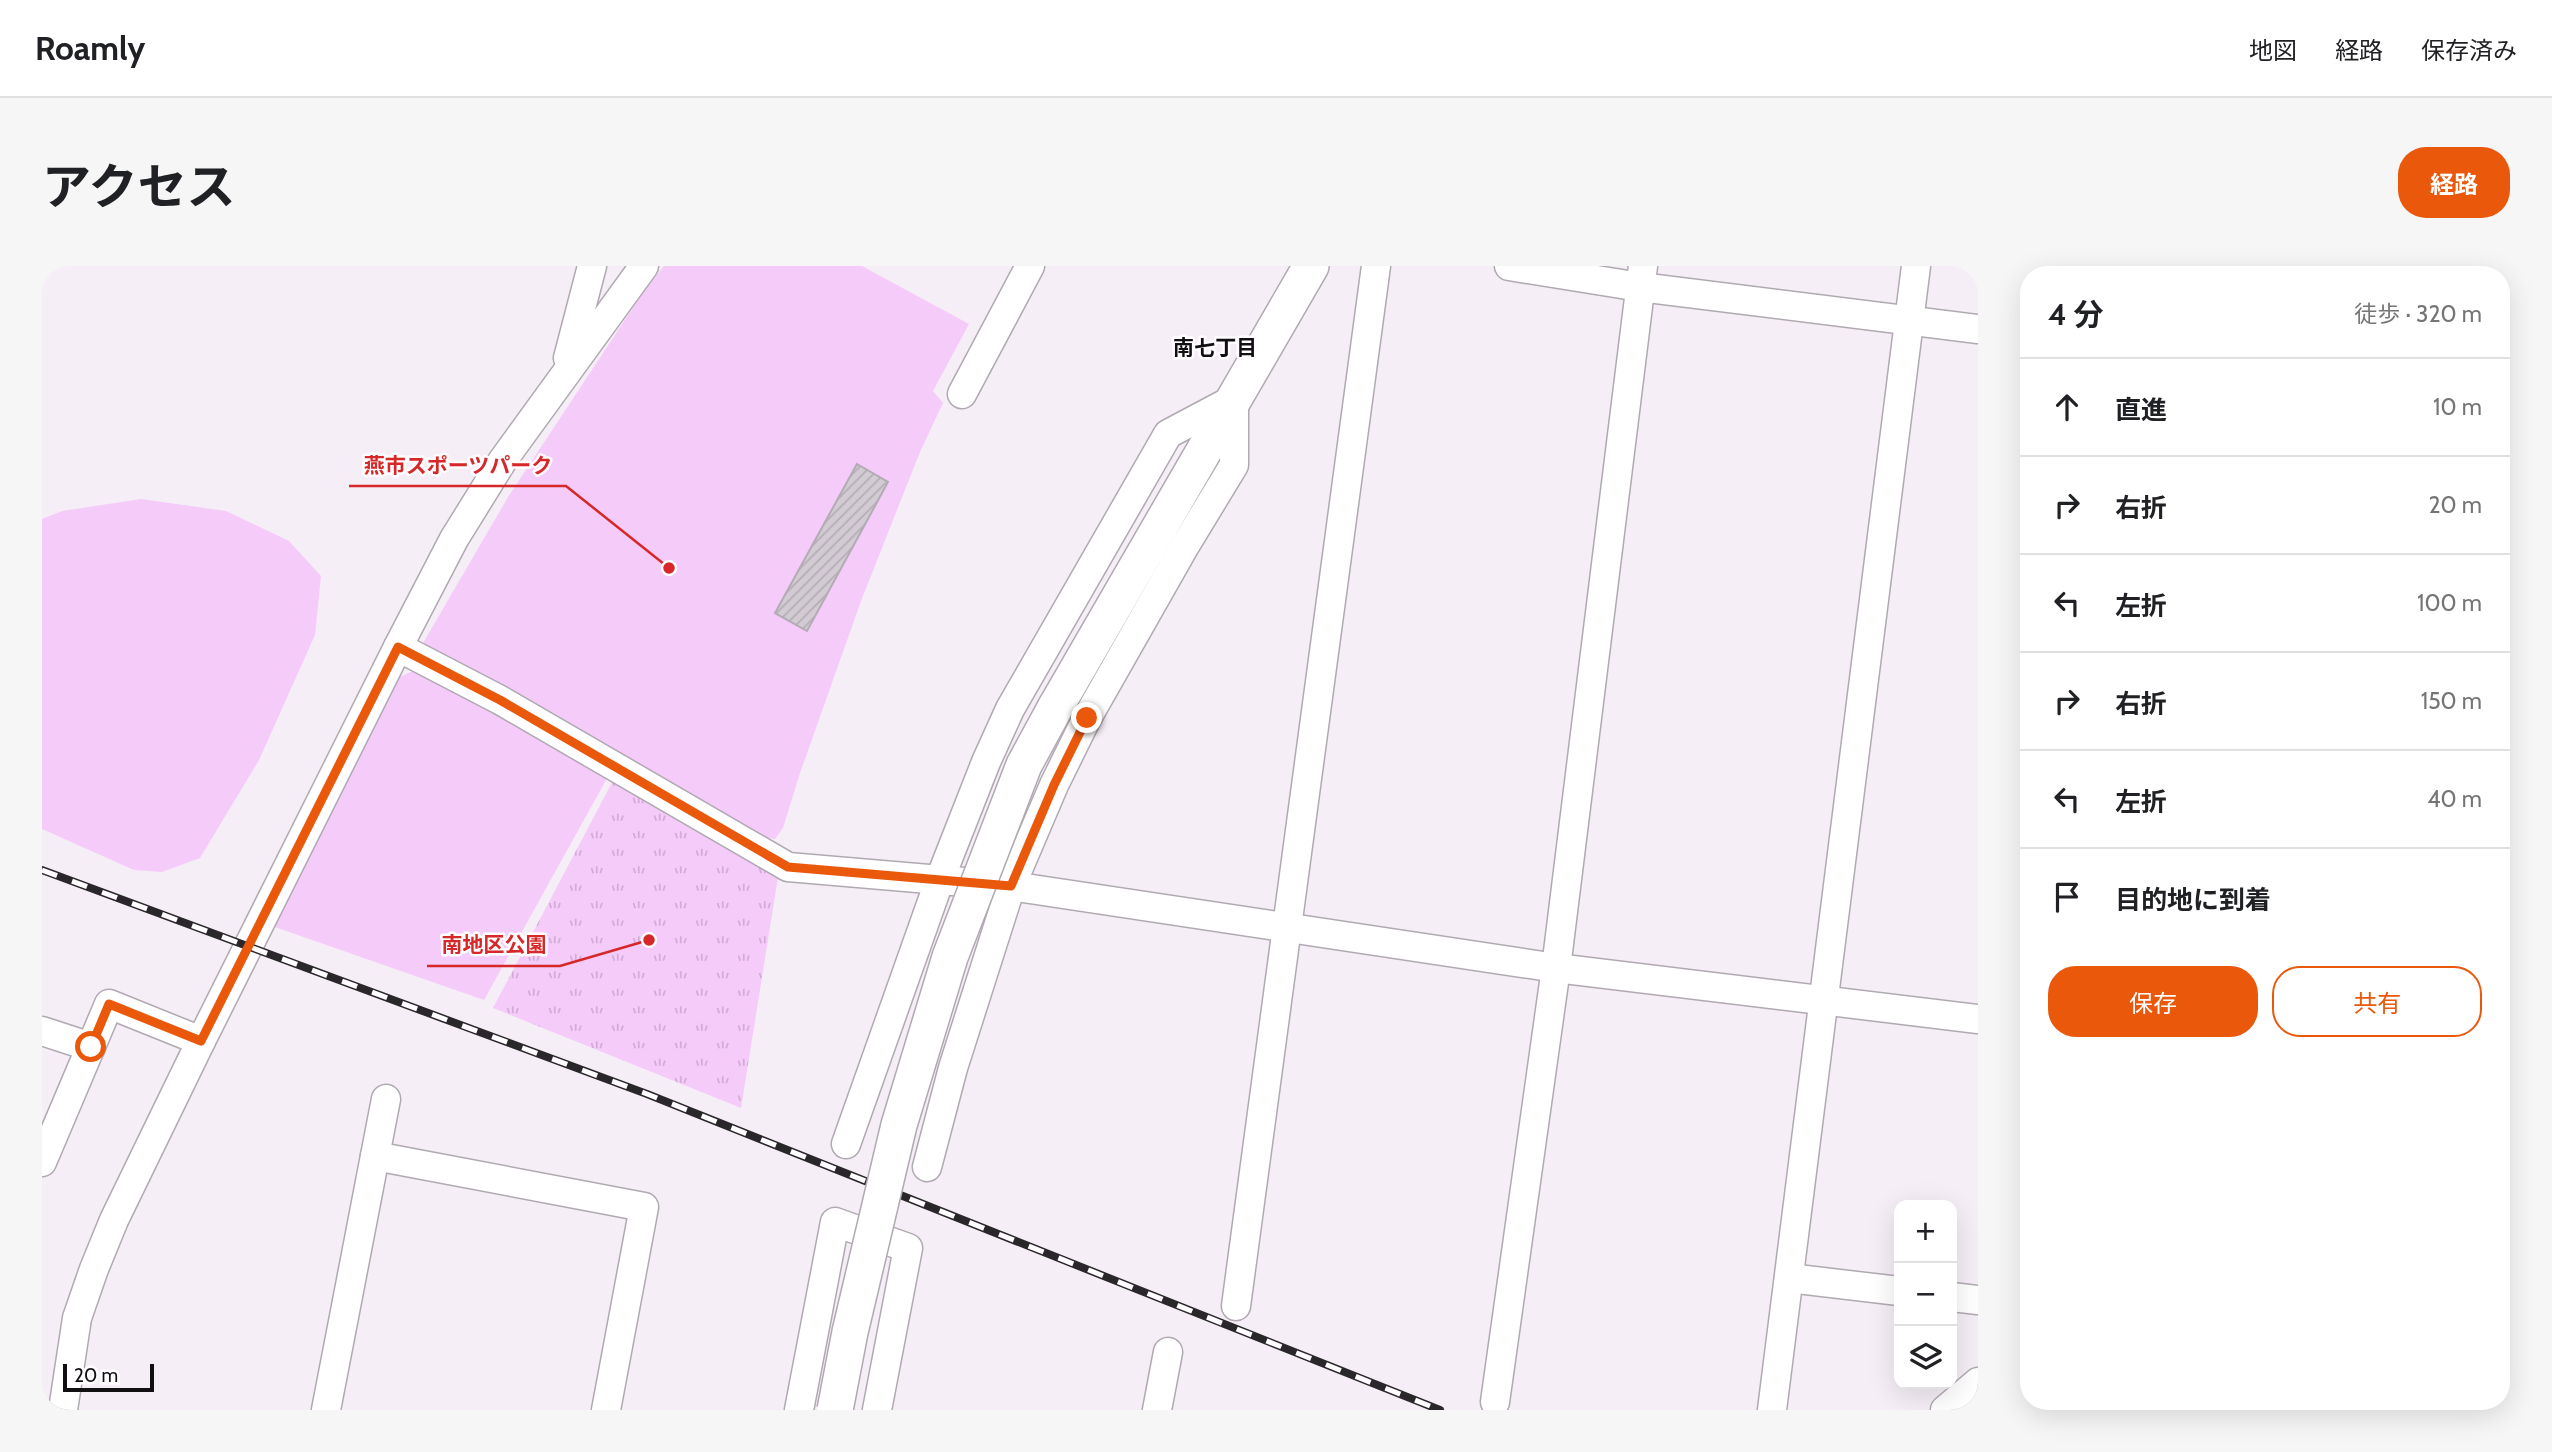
<!DOCTYPE html>
<html lang="ja">
<meta charset="utf-8">
<style>
:root{--surface:#fff;--page:#f6f6f6;--text:#202124;--muted:#757577;--line:#e0e0e0;--accent:#ea580c}
body{margin:0;font-family:Cabin,"Noto Sans JP",sans-serif;background:var(--page);color:var(--text)}
.controls{position:absolute;right:21px;bottom:21px;display:grid;overflow:hidden;border-radius:14px;box-shadow:0 7px 28px #0002}
.controls button{width:63px;height:63px;display:grid;place-items:center;padding:0;border:0;border-bottom:2px solid var(--line);background:var(--surface);color:var(--text);font:35px sans-serif}
.scale{position:absolute;left:21px;bottom:18px;width:91px;box-sizing:border-box;padding-left:7px;border:4px solid #120f12;border-top:0;font-size:19px;line-height:24px;white-space:nowrap;color:#120f12;-webkit-text-stroke:5px #fffdff;paint-order:stroke}
.stop{position:absolute;width:21px;height:21px;margin:-16px;border:5px solid #ea580c;border-radius:50%;background:#fff}
.stop.end{background:#ea580c;border-color:#fff;box-shadow:0 2px 7px #0008}
.list{margin:0;padding:0;list-style:none}
h2{display:flex;justify-content:space-between;align-items:center;height:91px;margin:0;padding:0 28px;font-size:30px}
h2 small{font-size:23px;font-weight:400;color:var(--muted)}
.list li{display:grid;grid-template-columns:46px 1fr auto;gap:21px;align-items:center;box-sizing:border-box;height:98px;padding:0 28px;border-top:2px solid var(--line)}
.list b{display:block;font-size:26px;white-space:nowrap}
.list em{font-size:23px;font-style:normal;color:var(--muted)}
.actions{display:flex;gap:14px;padding:21px 28px}
.actions a{flex:1;padding:16px 0;border:2px solid var(--accent);border-radius:28px;text-align:center;font-size:24px;color:var(--accent)}
.actions .main{background:var(--accent);color:#fff}
.icon{flex:none;width:38px;height:38px;fill:none;stroke:currentColor;stroke-width:2;stroke-linecap:round;stroke-linejoin:round}
.map{position:relative;flex:none;width:1936px;height:1144px;overflow:hidden;border-radius:28px}
header{display:flex;align-items:center;gap:42px;box-sizing:border-box;height:98px;padding:0 35px;background:var(--surface);border-bottom:2px solid var(--line)}
header strong{font-size:33px}
nav{display:flex;gap:38px;margin-inline-start:auto;font-size:24px}
.intro{display:flex;align-items:center;justify-content:space-between;box-sizing:border-box;height:168px;padding:0 42px}
h1{margin:0;font-size:49px}
.button{padding:18px 32px;border-radius:28px;background:var(--accent);color:#fff;font-size:24px;font-weight:700}
main{display:flex;gap:42px;padding:0 42px}
aside{flex:1;background:var(--surface);border-radius:28px;box-shadow:0 7px 28px #0002}
.map>svg:first-child{display:block}
</style>
<header>
<strong>Roamly</strong>
<nav><a>地図</a><a>経路</a><a>保存済み</a></nav>
</header>
<div class="intro"><h1>アクセス</h1><a class="button">経路</a></div>
<main>
<div class="map">
<svg width="1936" height="1144" viewBox="0 0 1936 1144">
<defs>
<pattern id="park-tufts" width="24" height="20" patternUnits="userSpaceOnUse" patternTransform="scale(1.75)"><rect width="24" height="20" fill="#f5cbfa"/><path d="M3 7l-1-3M5 7V3M7 7l1-3M15 17l-1-3M17 17v-4M19 17l1-3" fill="none" stroke="#d1add5"/></pattern>
<pattern id="building-hatch" width="6" height="6" patternUnits="userSpaceOnUse" patternTransform="scale(1.75)"><rect width="6" height="6" fill="#d3cbd3"/><path d="M-1 1l2-2M0 6l6-6M5 7l2-2" fill="none" stroke="#b4adb4"/></pattern>
</defs>
<rect width="100%" height="100%" fill="#f6eef6"/>
<path fill="url(#park-tufts)" d="M 574,509 L 737,605 L 699,842 L 451,742 Z"/>
<g fill="#f5cbfa">
<path d="M 622,0 L 820,0 L 927,58 L 891,125 L 901,137 L 878,186 L 819,335 L 757,510 L 741,562 L 733,573 L 712,571 L 377,384 L 466,231 L 600,28 Z"/>
<path d="M 99,233 L 184,245 L 247,275 L 279,310 L 273,369 L 217,494 L 158,592 L 120,606 L 92,604 L 0,563 L 0,253 L 20,245 Z"/>
<path d="M 371,405 L 397,414 L 568,507 L 442,734 L 230,660 L 355,412 Z"/>
</g>
<path fill="url(#building-hatch)" stroke="#b2abb3" stroke-width="2" d="M 815,198 L 846,216 L 765,365 L 733,347 Z"/>
<g fill="none" stroke-linecap="round" stroke-linejoin="round">
<defs>
<g id="minor">
<path d="M 1467,0 L 1598,21 L 1936,63"/>
<path d="M 526,92 L 550,0"/>
<path d="M 920,128 L 988,0"/>
<path d="M 356,381 L 458,434 L 746,601 L 969,620 L 1514,702 L 1936,753"/>
<path d="M 0,765 L 49,781"/>
<path d="M 804,878 L 898,613 L 944,496 L 968,443 L 1126,168 L 1192,133 L 1192,199 L 1141,283 L 1045,452 L 1012,519 L 969,620 L 911,802 L 885,901"/>
<path d="M 333,890 L 602,941 L 564,1144"/>
<path d="M 0,896 L 67,738 L 159,775"/>
<path d="M 1747,1012 L 1857,1025"/>
<path d="M 1910,1031 L 1936,1034"/>
<path d="M 1194,1040 L 1334,0"/>
<path d="M 1453,1136 L 1514,702 L 1601,0"/>
<path d="M 21,1144 L 35,1052 L 52,1003 L 72,954 L 159,775 L 356,381 L 412,273 L 461,194 L 602,0"/>
<path d="M 284,1144 L 344,833"/>
<path d="M 757,1144 L 793,956 L 866,982 L 835,1144"/>
<path d="M 1115,1144 L 1126,1086"/>
<path d="M 1730,1144 L 1874,0"/>
<path d="M 1903,1144 L 1936,1116"/>
</g>
<path id="tertiary" d="M 1013,442 L 1269,0"/>
</defs>
<use href="#minor" stroke="#b1a9b2" stroke-width="31"/>
<use href="#tertiary" stroke="#b1a9b2" stroke-width="38"/>
<use href="#minor" stroke="#fff" stroke-width="28"/>
<use href="#tertiary" stroke="#fff" stroke-width="35"/>
<defs>
<path id="rail" d="M 0,604 L 605,828 L 1398,1144"/>
</defs>
<use href="#rail" stroke="#2a272a" stroke-width="8"/>
<use href="#rail" stroke="#fffdff" stroke-width="5" stroke-dasharray="16" stroke-linecap="butt"/>
<defs>
<path id="tertiary-bridge" d="M 793,1144 L 808,1066 L 857,859 L 908,691 L 982,499 L 1013,442"/>
</defs>
<use href="#tertiary-bridge" stroke="#b1a9b2" stroke-width="38" stroke-linecap="butt"/>
<use href="#tertiary-bridge" stroke="#fff" stroke-width="35"/>
</g>
<g fill="none" stroke-linecap="round" stroke-linejoin="round">
<path stroke="#ea580c" stroke-width="9" d="M 49,781 L 67,738 L 159,775 L 356,381 L 458,434 L 746,601 L 969,620 L 1012,519 L 1045,452"/>
</g>
<g text-anchor="middle" stroke-width="5" stroke-linejoin="round" paint-order="stroke">
<g font-size="21" font-weight="bold" fill="#120f12" stroke="#fffdff">
<text x="1173" y="89">南七丁目</text>
</g>
</g>
<path fill="none" stroke="#d62828" stroke-width="2.5" d="M627 302L524 220H307M607 674L518 700H385"/>
<g fill="#d62828" stroke="#fffdff" stroke-width="2.5">
<circle cx="627" cy="302" r="7"/>
<circle cx="607" cy="674" r="7"/>
</g>
<g font-size="21" text-anchor="middle" font-weight="bold" fill="#d62828" stroke="#fffdff" stroke-width="5" stroke-linejoin="round" paint-order="stroke">
<text x="416" y="207">燕市スポーツパーク</text>
<text x="452" y="686">南地区公園</text>
</g>
</svg>
<div class="controls">
<button>+</button>
<button>−</button>
<button><svg class="icon" aria-label="layers" viewBox="0 0 24 24"><path d="M12 4l9 5-9 5-9-5zM3 14l9 5 9-5"/></svg></button>
</div>
<div class="scale">20 m</div>
<div class="stop" style="left:49px;top:781px"></div>
<div class="stop end" style="left:1045px;top:452px"></div>
</div>
<aside>
<h2>4 分<small>徒歩 · 320 m</small></h2>
<ul class="list">
<li><svg class="icon" aria-label="ahead" viewBox="0 0 24 24"><path d="M12 20V5M6 11l6-6 6 6"/></svg><div><b>直進</b></div><em>10 m</em></li>
<li><svg class="icon" aria-label="right" viewBox="0 0 24 24"><path d="M7 20v-9h11M14 6l5 5-5 5"/></svg><div><b>右折</b></div><em>20 m</em></li>
<li><svg class="icon" aria-label="left" viewBox="0 0 24 24"><path d="M17 20v-9H6M10 6l-5 5 5 5"/></svg><div><b>左折</b></div><em>100 m</em></li>
<li><svg class="icon" aria-label="right" viewBox="0 0 24 24"><path d="M7 20v-9h11M14 6l5 5-5 5"/></svg><div><b>右折</b></div><em>150 m</em></li>
<li><svg class="icon" aria-label="left" viewBox="0 0 24 24"><path d="M17 20v-9H6M10 6l-5 5 5 5"/></svg><div><b>左折</b></div><em>40 m</em></li>
<li><svg class="icon" aria-label="arrive" viewBox="0 0 24 24"><path d="M6 21V4h12l-3 4 3 4H6"/></svg><div><b>目的地に到着</b></div></li>
</ul>
<div class="actions"><a class="main">保存</a><a>共有</a></div>
</aside>
</main>
